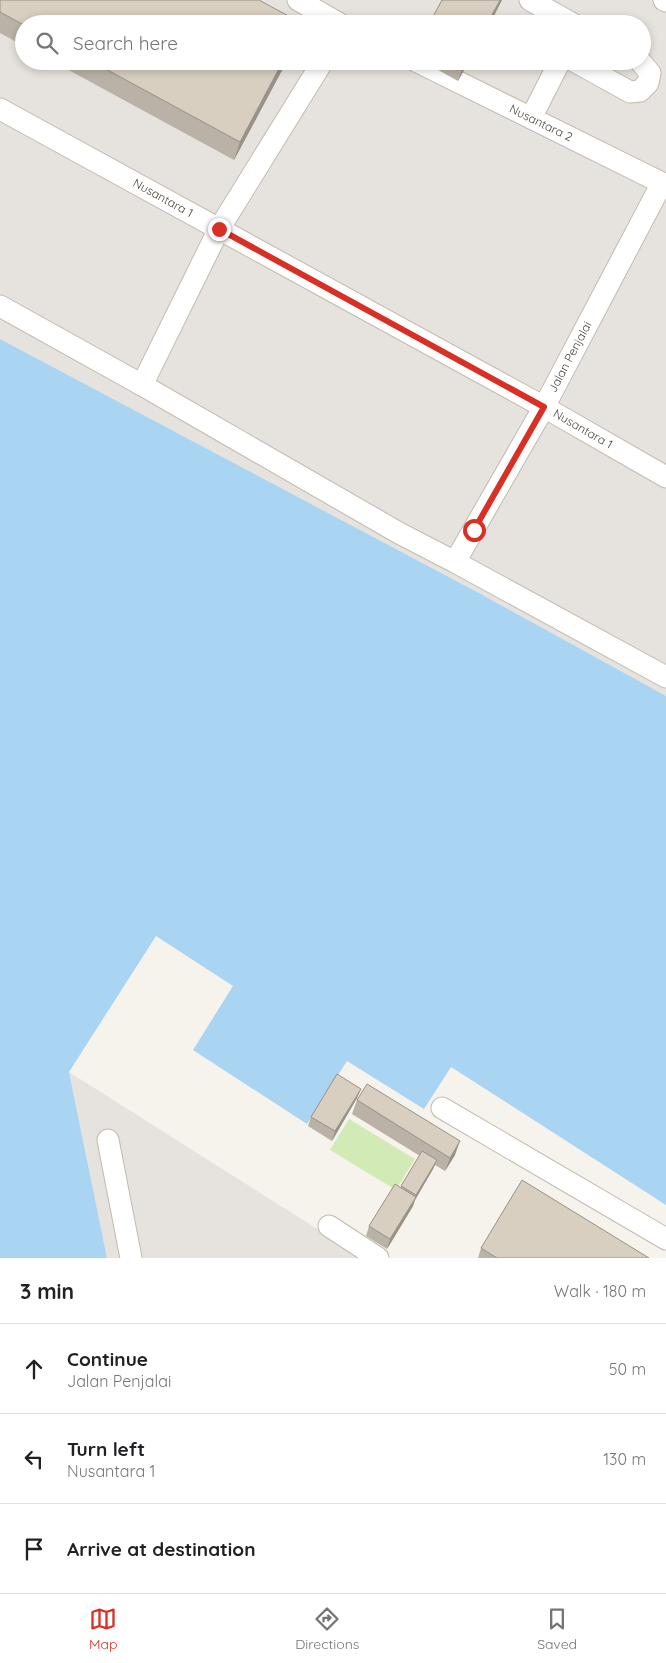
<!DOCTYPE html>
<meta charset="utf-8">
<style>
:root{--surface:#fff;--page:#f6f6f6;--text:#202124;--muted:#757577;--line:#e0e0e0;--accent:#d93025}
body{margin:0;font-family:Quicksand,sans-serif;background:var(--page);color:var(--text)}
.stop{position:absolute;width:15px;height:15px;margin:-11px;border:4px solid #d93025;border-radius:50%;background:#fff}
.stop.end{background:#d93025;border-color:#fff;box-shadow:0 1px 5px #0008}
.list{margin:0;padding:0;list-style:none}
h2{display:flex;justify-content:space-between;align-items:center;height:65px;margin:0;padding:0 20px;font-size:21px}
h2 small{font-size:16px;font-weight:400;color:var(--muted)}
.list li{display:grid;grid-template-columns:32px 1fr auto;gap:15px;align-items:center;box-sizing:border-box;height:90px;padding:0 20px;border-top:1px solid var(--line)}
.list b{display:block;font-size:19px;white-space:nowrap}
.list p{margin:0;font-size:16px;white-space:nowrap;color:var(--muted)}
.list em{font-size:16px;font-style:normal;color:var(--muted)}
.icon{flex:none;width:28px;height:28px;fill:none;stroke:currentColor;stroke-width:2;stroke-linecap:round;stroke-linejoin:round}
.map{position:relative;flex:none;width:666px;height:1258px;overflow:hidden}
.search{position:absolute;background:var(--surface);box-shadow:0 2px 8px #0003;left:15px;right:15px;top:15px;height:55px;display:flex;align-items:center;gap:12px;box-sizing:border-box;padding:0 18px;border-radius:28px;color:var(--muted);font-size:19px}
.sheet{height:335px;background:var(--surface)}
nav{display:flex;justify-content:space-around;align-items:center;box-sizing:border-box;height:70px;border-top:1px solid var(--line);background:var(--surface);font-size:14px;color:var(--muted)}
nav a{display:grid;justify-items:center;gap:2px}
nav .on{color:var(--accent)}
.map>svg:first-child{display:block}
</style>
<div class="map">
<svg width="666" height="1258" viewBox="0 0 666 1258">
<rect width="100%" height="100%" fill="#f6f3ec"/>
<g fill="#e6e2dd" fill-rule="evenodd">
<path d="M 0,0 L 666,0 L 666,696 L 477,592 L 0,339 ZM 24,24 L 642,24 L 642,61 L 24,61 Z"/>
<path d="M 69,1072 L 363,1258 L 107,1258 Z"/>
</g>
<path fill="#d2eab5" d="M 349,1119 L 415,1159 L 396,1190 L 330,1150 Z"/>
<path fill="#a9d4f2" d="M 0,339 L 477,592 L 666,696 L 666,1205 L 451,1067 L 424,1109 L 347,1061 L 307,1124 L 193,1050 L 233,986 L 156,936 L 69,1072 L 107,1258 L 0,1258 Z"/>
<g fill="none" stroke-linecap="round" stroke-linejoin="round">
<defs>
<g id="minor">
<path d="M 298,0 L 340,24"/>
<path d="M 530,0 L 573,24"/>
<path d="M 664,0 L 666,1"/>
<path d="M 416,61 L 666,185"/>
<path d="M 574,61 L 630,92 L 640,91 L 648,83 L 650,73 L 640,61"/>
<path d="M 0,109 L 544,407 L 666,477"/>
<path d="M 531,118 L 560,61"/>
<path d="M 0,306 L 142,385 L 219,229 L 323,61"/>
<path d="M 142,385 L 399,533 L 455,562 L 544,407 L 662,183"/>
<path d="M 455,562 L 666,677"/>
<path d="M 442,1108 L 666,1239"/>
<path d="M 108,1140 L 131,1258"/>
<path d="M 329,1226 L 378,1258"/>
</g>
</defs>
<use href="#minor" stroke="#c2bbae" stroke-width="23"/>
<use href="#minor" stroke="#fff" stroke-width="21"/>
</g>
<g fill="#bab2a6">
<path d="M 0,0 L 24,24 L 24,46 L 0,33 Z"/>
<path d="M 52,61 L 287,61 L 234,160 Z"/>
<path d="M 422,61 L 469,61 L 458,81 Z"/>
<path d="M 361,1089 L 357,1098 L 332,1141 L 308,1126 L 311,1117 Z"/>
<path d="M 357,1100 L 455,1155 L 445,1171 L 435,1165 L 433,1169 L 415,1200 L 413,1206 L 387,1249 L 366,1236 L 369,1226 L 401,1187 L 420,1156 L 352,1114 Z"/>
<path d="M 481,1248 L 649,1258 L 478,1258 Z"/>
</g>
<g fill="#979187">
<path d="M 500,0 L 502,0 L 490,24 L 487,24 Z"/>
<path d="M 283,61 L 287,61 L 234,160 L 240,142 Z"/>
<path d="M 467,61 L 469,61 L 458,81 L 463,67 Z"/>
<path d="M 361,1089 L 357,1098 L 332,1141 L 335,1131 Z"/>
<path d="M 460,1141 L 455,1155 L 445,1171 L 450,1158 Z"/>
<path d="M 437,1160 L 433,1169 L 415,1200 L 413,1206 L 387,1249 L 390,1239 L 413,1202 L 416,1195 Z"/>
</g>
<g fill="#d8cfc1" stroke="#979187">
<path d="M 0,0 L 259,0 L 303,24 L 24,24 L 24,25 L 0,12 Z"/>
<path d="M 442,0 L 500,0 L 487,24 L 429,24 Z"/>
<path d="M 91,61 L 283,61 L 240,142 Z"/>
<path d="M 452,61 L 467,61 L 463,67 Z"/>
<path d="M 337,1074 L 361,1089 L 335,1131 L 311,1117 Z"/>
<path d="M 367,1084 L 460,1141 L 450,1158 L 357,1100 Z"/>
<path d="M 422,1151 L 437,1160 L 416,1195 L 401,1186 Z"/>
<path d="M 522,1180 L 649,1258 L 497,1258 L 481,1248 Z"/>
<path d="M 395,1184 L 416,1197 L 390,1239 L 369,1226 Z"/>
</g>
<g fill="none" stroke-linecap="round" stroke-linejoin="round">
<path stroke="#d93025" stroke-width="6" d="M 219,229 L 544,407 L 474,530"/>
</g>
<g text-anchor="middle" stroke-width="5" stroke-linejoin="round" paint-order="stroke">
<g font-size="12" fill="#4b4439" stroke="#fff">
<text transform="translate(541 123) rotate(26)" y="4">Nusantara 2</text>
<text transform="translate(163 198) rotate(29)" y="4">Nusantara 1</text>
<text transform="translate(570 357) rotate(-62)" y="4">Jalan Penjalai</text>
<text transform="translate(583 429) rotate(30)" y="4">Nusantara 1</text>
</g>
</g>
</svg>
<div class="stop" style="left:474px;top:530px"></div>
<div class="stop end" style="left:219px;top:229px"></div>
<div class="search"><svg class="icon" aria-label="search" viewBox="0 0 24 24"><circle cx="10" cy="10" r="6"/><path d="M15 15l6 6"/></svg>Search here</div>
</div>
<section class="sheet">
<h2>3 min<small>Walk · 180 m</small></h2>
<ul class="list">
<li><svg class="icon" aria-label="ahead" viewBox="0 0 24 24"><path d="M12 20V5M6 11l6-6 6 6"/></svg><div><b>Continue</b><p>Jalan Penjalai</p></div><em>50 m</em></li>
<li><svg class="icon" aria-label="left" viewBox="0 0 24 24"><path d="M17 20v-9H6M10 6l-5 5 5 5"/></svg><div><b>Turn left</b><p>Nusantara 1</p></div><em>130 m</em></li>
<li><svg class="icon" aria-label="arrive" viewBox="0 0 24 24"><path d="M6 21V4h12l-3 4 3 4H6"/></svg><div><b>Arrive at destination</b></div></li>
</ul>
</section>
<nav>
<a class="on"><svg class="icon" aria-label="map" viewBox="0 0 24 24"><path d="M3 6l6-2 6 2 6-2v14l-6 2-6-2-6 2zM9 4v14M15 6v14"/></svg>Map</a>
<a><svg class="icon" aria-label="directions" viewBox="0 0 24 24"><path d="M12 3l9 9-9 9-9-9zM9 14v-3h6M13 9l2 2-2 2"/></svg>Directions</a>
<a><svg class="icon" aria-label="saved" viewBox="0 0 24 24"><path d="M7 4h10v16l-5-4-5 4z"/></svg>Saved</a>
</nav>
